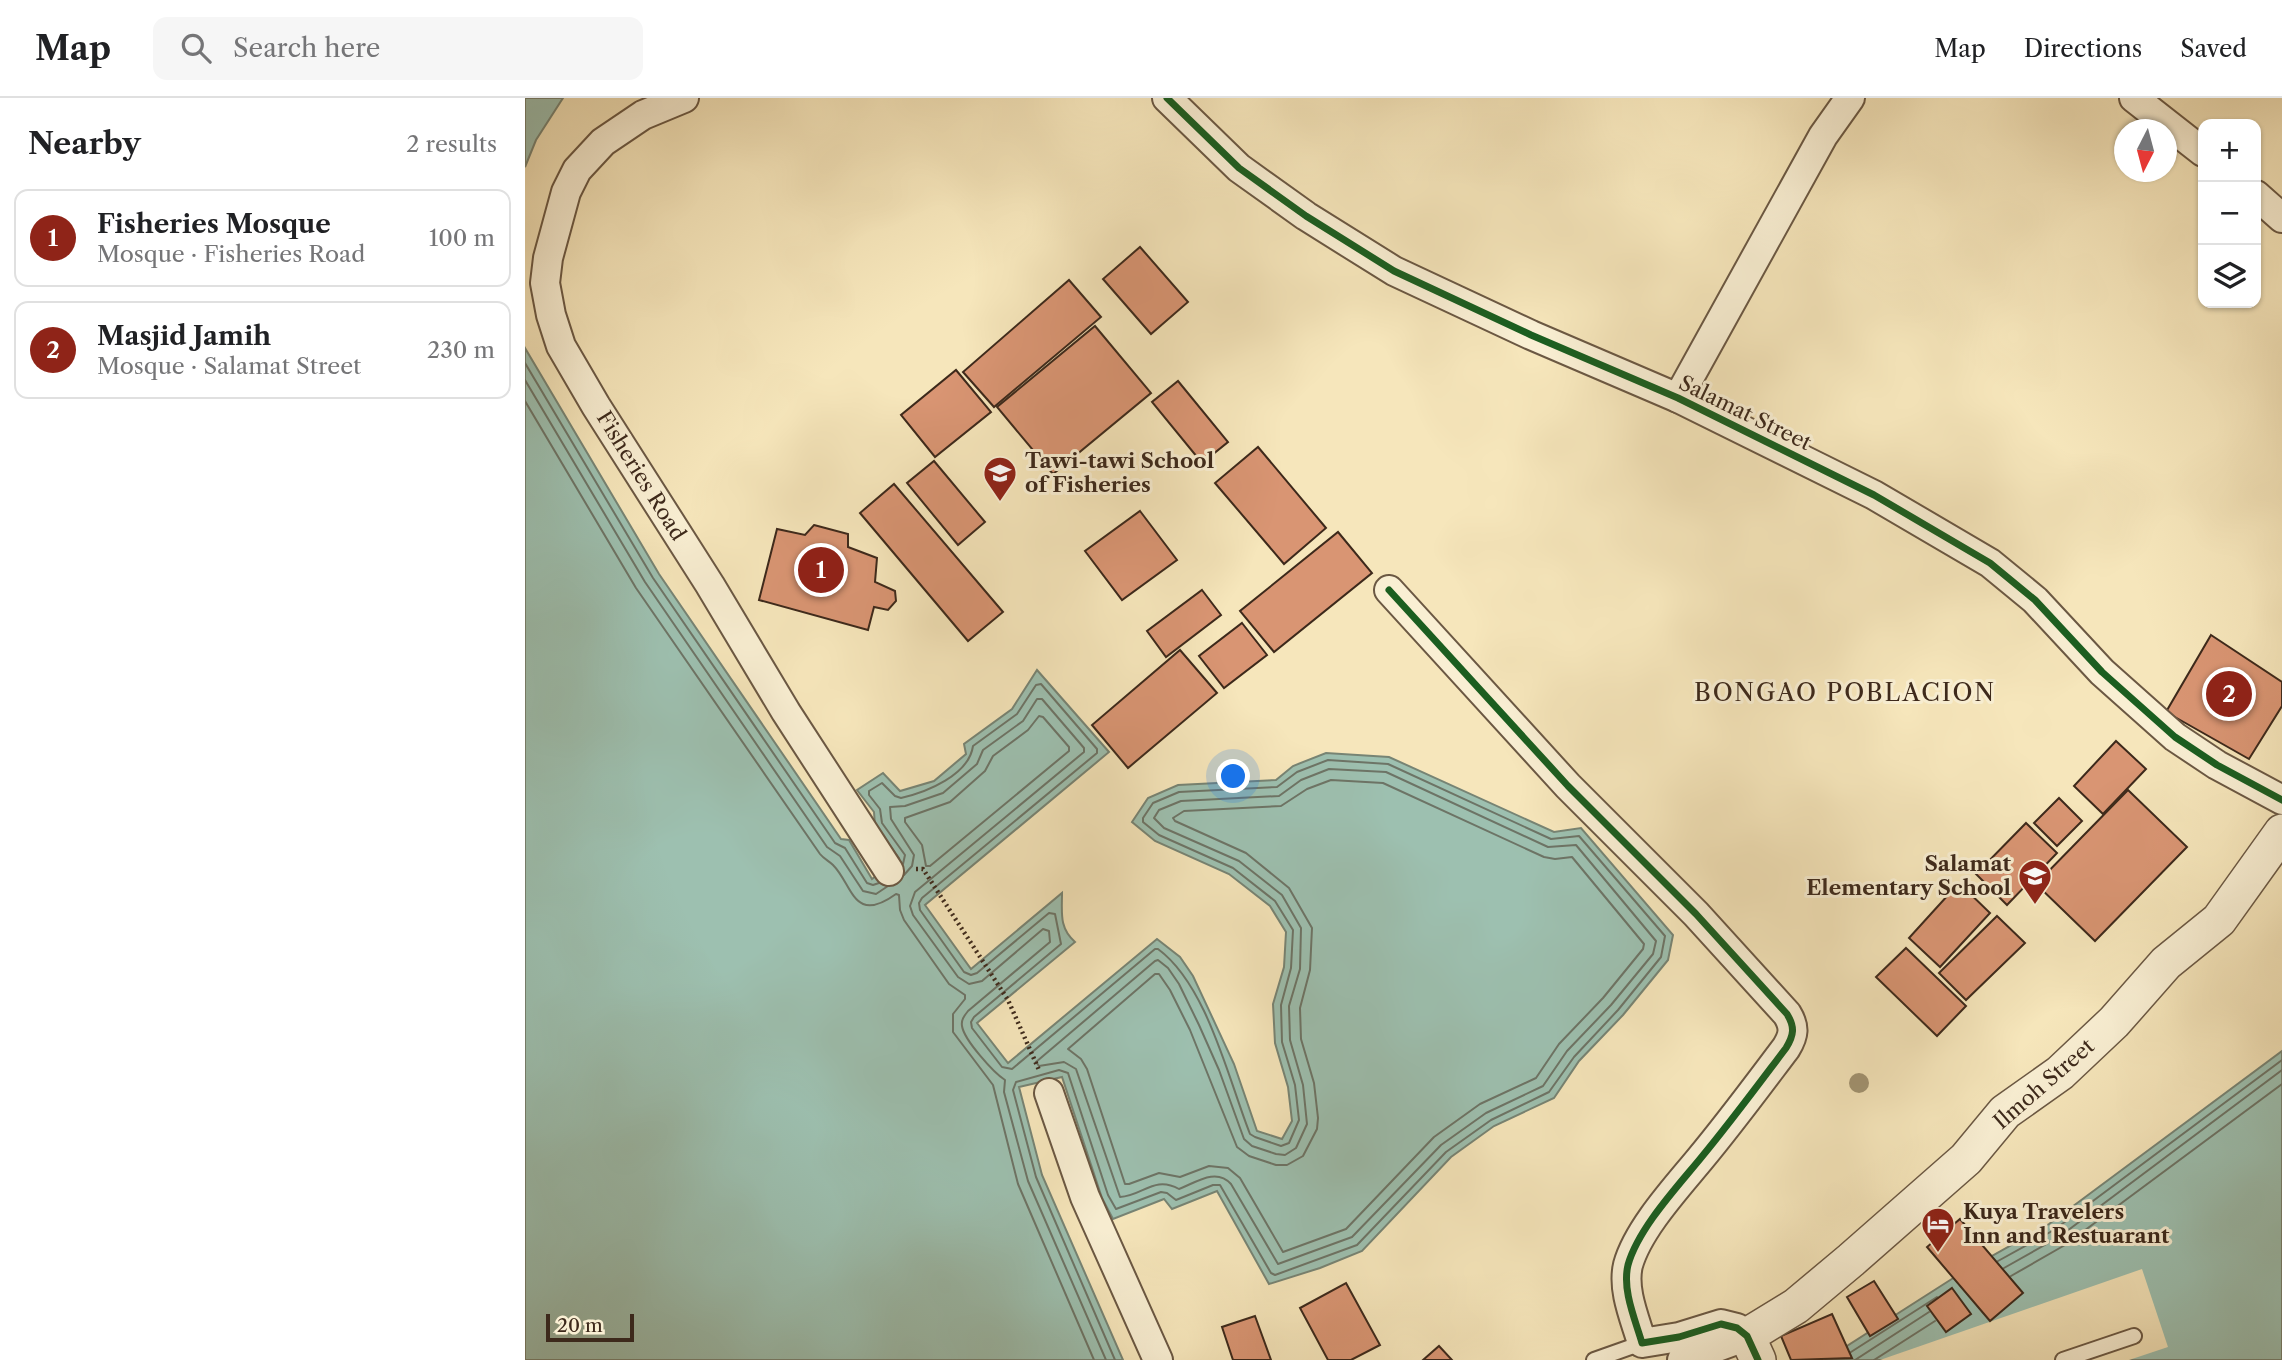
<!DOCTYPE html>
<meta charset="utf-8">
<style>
:root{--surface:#fff;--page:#f6f6f6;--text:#202124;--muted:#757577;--line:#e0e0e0;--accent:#8f2418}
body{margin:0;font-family:"Libre Caslon Text",serif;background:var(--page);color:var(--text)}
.controls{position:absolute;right:21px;top:21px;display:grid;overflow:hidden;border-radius:14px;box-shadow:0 2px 5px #0004}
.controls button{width:63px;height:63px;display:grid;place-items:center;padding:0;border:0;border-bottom:2px solid var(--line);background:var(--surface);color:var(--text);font:35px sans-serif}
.compass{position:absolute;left:1589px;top:21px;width:63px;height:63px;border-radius:50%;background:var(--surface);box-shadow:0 2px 5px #0004;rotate:186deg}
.scale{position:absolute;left:21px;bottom:18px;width:88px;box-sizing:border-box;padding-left:7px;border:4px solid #3d291b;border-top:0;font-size:19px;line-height:24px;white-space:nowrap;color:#3d291b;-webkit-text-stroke:5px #f9efd3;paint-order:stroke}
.you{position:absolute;left:709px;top:679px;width:24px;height:24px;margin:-18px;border:5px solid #fff;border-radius:50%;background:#1a73e8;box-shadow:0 0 0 10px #1a73e833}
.badge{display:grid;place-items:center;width:46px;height:46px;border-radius:50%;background:var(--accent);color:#fff;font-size:23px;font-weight:700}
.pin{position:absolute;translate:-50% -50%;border:4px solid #fff;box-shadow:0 2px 7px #0006}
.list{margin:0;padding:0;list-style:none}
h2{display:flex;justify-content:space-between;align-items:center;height:91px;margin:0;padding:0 28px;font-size:30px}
h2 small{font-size:23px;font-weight:400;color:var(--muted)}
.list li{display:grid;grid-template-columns:46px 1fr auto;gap:21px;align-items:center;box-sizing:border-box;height:98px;margin:0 14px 14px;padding:0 14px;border:2px solid var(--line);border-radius:14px}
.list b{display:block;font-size:26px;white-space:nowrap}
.list p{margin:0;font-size:23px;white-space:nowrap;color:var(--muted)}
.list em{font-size:23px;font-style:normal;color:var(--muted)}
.icon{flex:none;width:38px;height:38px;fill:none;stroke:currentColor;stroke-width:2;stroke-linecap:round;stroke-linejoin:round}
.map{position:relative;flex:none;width:1757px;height:1262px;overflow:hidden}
header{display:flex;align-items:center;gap:42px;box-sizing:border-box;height:98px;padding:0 35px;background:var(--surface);border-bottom:2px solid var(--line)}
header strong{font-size:33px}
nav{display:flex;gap:38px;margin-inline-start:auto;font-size:24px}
.search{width:490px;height:63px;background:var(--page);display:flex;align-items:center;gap:18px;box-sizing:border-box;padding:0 24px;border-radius:14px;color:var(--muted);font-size:26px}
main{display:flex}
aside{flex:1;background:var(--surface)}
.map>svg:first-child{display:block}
</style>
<header>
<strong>Map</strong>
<div class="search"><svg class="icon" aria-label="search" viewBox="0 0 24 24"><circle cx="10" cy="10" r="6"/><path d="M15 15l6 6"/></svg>Search here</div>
<nav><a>Map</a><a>Directions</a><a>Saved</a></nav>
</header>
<main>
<aside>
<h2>Nearby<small>2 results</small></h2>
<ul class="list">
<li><span class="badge">1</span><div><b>Fisheries Mosque</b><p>Mosque · Fisheries Road</p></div><em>100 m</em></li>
<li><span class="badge">2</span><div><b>Masjid Jamih</b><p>Mosque · Salamat Street</p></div><em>230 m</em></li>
</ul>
</aside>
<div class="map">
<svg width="1757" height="1262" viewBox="0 0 1757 1262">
<rect width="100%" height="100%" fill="#f6e6bb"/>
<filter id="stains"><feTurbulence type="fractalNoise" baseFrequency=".00286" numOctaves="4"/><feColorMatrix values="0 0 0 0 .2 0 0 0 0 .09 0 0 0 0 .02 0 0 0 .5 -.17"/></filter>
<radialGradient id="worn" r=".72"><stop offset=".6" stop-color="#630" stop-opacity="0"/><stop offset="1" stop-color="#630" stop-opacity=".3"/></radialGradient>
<g fill="#9dc0b0" stroke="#778474" stroke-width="2">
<path d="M 0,0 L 38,0 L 11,42 L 0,69 Z"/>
<path d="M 0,250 L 134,476 L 316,741 L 324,742 L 347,781 L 374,760 L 350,727 L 349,714 L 332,692 L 358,675 L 375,693 L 409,683 L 441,656 L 439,646 L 487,611 L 512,572 L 584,654 L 400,807 L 446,871 L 537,795 C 537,815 534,830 550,844 L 452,925 L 483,965 L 632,841 L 655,859 L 668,878 L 709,966 L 732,1033 L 757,1041 L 767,1023 L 763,989 L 750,945 L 748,906 L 759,869 L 761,834 L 745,808 L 704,776 L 630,743 L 607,724 L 623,700 L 653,687 L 751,682 L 768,668 L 801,655 L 864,659 L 1029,734 L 1056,730 L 1148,837 L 1143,862 L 1098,917 L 1054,963 L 1029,1000 L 969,1028 L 926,1059 L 837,1153 L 795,1170 L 744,1186 L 692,1093 L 647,1111 L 639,1101 L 588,1121 L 577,1100 L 537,979 L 494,989 L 517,1077 L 598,1262 L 0,1262 Z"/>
<path d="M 1757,953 L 1757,1262 L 1300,1262 L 1433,1177 L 1524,1126 Z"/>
</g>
<path fill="#f6e6bb" d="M 1617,1171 L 1643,1249 L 1604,1262 L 1355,1262 Z"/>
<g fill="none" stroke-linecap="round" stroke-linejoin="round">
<g stroke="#6d7466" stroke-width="2">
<path d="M 0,265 L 128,480 L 310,745 L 320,750 L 342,785 L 348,787 L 354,785"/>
<path d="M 0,282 L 120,484 L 302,749 L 315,758 L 338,793 L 351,796 L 363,788"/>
<path d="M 0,303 L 111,490 L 295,756 C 299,761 304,763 308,767 C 328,787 328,827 371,796 L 374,797 L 375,812 L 379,822 L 424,886 L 440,897 L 440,901 L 428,916 L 428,934 L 468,987 L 493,1086 L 569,1262"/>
<path d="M 514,618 L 518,619 L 544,649 L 544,653 L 405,768 L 401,768 L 397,747 L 380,724 L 380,720 L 425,704 L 460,673 L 468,658 L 503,632 Z"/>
<path d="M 804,671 L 861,674 L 1023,749 L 1051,747 L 1131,843 L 1128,856 L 1086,907 L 1042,953 L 1018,988 L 961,1015 L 916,1047 L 827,1139 L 753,1166 L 706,1086 C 691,1069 670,1085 654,1091 C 629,1077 618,1098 595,1099 L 551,971 L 539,964 L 514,968 L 511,964 L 630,863 L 633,862 L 643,870 L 654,886 L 674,927 L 694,972 L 719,1041 L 727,1048 L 751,1056 L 760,1057 L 771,1050 L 782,1026 L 778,987 L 765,942 L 764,908 L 775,871 L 776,830 L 757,797 L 714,763 L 639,730 L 629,720 L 634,712 L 656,703 L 754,698 L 776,682 Z"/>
<path d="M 806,682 L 858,685 L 1019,759 L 1030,761 L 1047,759 L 1119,846 L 1118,851 L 1078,900 L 1034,946 L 1011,980 L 955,1006 L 909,1039 L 821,1131 L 758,1154 L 715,1080 L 703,1070 L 684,1068 L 655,1079 L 634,1075 L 604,1086 L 600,1086 L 562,971 L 556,961 L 543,951 L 630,876 L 634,876 L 645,892 L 665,932 L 712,1049 L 724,1058 L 751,1067 L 762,1067 L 778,1058 L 792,1031 L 793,1020 L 789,985 L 776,941 L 775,910 L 785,872 L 787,830 L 764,790 L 721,755 L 650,723 L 648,720 L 659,713 L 756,708 L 782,691 Z"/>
<path d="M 378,766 L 380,757 L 357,725 L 355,711 L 344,697 L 344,693 L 357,685 L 370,698 L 376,700 C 402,694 444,677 448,648 L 492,616 L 511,587 L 516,586 L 572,651 L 572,655 L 397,800 L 394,805 L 395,812 L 439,874 L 446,877 L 452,875 L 524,815 L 530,816 L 536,846 L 449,919 L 446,924 L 447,930 L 477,969 L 487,971 L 630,851 L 633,851 C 682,887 703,980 725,1036 L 730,1039 L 756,1048 L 764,1045 L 774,1022 L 770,987 L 757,944 L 756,907 L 766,870 L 768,832 L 750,803 L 708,770 L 634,737 L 618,724 L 618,720 L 628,705 L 654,694 L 752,689 L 772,674 L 803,662 L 863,666 L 1026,741 L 1054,738 L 1140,838 L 1136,859 L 1093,912 L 1049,959 L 1024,994 L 966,1022 L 921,1054 L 832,1147 L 750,1177 L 746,1175 L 695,1087 L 688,1087 L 651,1102 L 642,1095 L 636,1094 L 591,1111 L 583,1097 L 543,975 L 534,972 L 491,984 L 488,992 L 511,1079 L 590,1262"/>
<path d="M 379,777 L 387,768 L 389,757 L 366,721 L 365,709 L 380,708 L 418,695 L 452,666 L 458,652 L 498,623 L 512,601 L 517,601 L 559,650 L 559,654 L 390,794 L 385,808 L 388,817 L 433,879 L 444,886 L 457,883 L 518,831 L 524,833 L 525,844 L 443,913 C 439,918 436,922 437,928 C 439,942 469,975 480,982 L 479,994 L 503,1083 L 581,1262"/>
<path d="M 1473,1163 L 1529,1132 L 1757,962"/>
<path d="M 1479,1170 L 1534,1139 L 1757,972"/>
<path d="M 1486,1178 L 1540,1147 L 1757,986"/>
<path d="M 1326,1254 L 1412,1199"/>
<path d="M 1330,1262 L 1404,1214"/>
<path d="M 1349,1262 L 1410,1223"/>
</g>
</g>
<g fill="#d99573" stroke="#3d291b" stroke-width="2">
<path d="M 615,149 L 663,204 L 626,236 L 578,181 Z"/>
<path d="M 544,182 L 576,219 L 469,309 L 438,274 Z"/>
<path d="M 570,228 L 626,295 L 528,376 L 472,309 Z"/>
<path d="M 431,272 L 466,314 L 410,359 L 376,317 Z"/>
<path d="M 653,283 L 703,344 L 677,365 L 627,304 Z"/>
<path d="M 733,349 L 801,430 L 759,466 L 690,385 Z"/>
<path d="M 409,363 L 460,424 L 433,447 L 382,385 Z"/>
<path d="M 369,386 L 478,514 L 443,543 L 335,415 Z"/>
<path d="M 615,413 L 652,462 L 597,502 L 560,453 Z"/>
<path d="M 289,427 L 323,436 L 323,449 L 352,460 L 350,484 L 370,493 L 371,503 L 363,512 L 349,509 L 343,532 L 234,502 L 252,431 L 280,437 Z"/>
<path d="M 813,434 L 847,475 L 749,554 L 715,513 Z"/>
<path d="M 677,492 L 696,517 L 641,559 L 622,533 Z"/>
<path d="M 717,525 L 742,557 L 699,590 L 674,558 Z"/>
<path d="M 1686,537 L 1757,584 L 1757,608 L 1724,661 L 1641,614 Z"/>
<path d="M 655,552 L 692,595 L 603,670 L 567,627 Z"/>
<path d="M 1591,643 L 1621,671 L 1578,716 L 1549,688 Z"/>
<path d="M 1603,692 L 1662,749 L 1570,843 L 1511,786 Z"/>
<path d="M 1534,700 L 1557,723 L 1532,748 L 1509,725 Z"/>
<path d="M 1501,725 L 1532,755 L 1482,807 L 1451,776 Z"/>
<path d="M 1434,785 L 1465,815 L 1415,869 L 1384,840 Z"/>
<path d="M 1472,818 L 1500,845 L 1441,902 L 1414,875 Z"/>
<path d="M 1381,850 L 1441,908 L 1412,938 L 1351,879 Z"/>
<path d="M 1435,1121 L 1498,1195 L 1465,1223 L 1402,1149 Z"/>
<path d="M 1349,1183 L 1373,1221 L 1345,1238 L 1322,1199 Z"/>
<path d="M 821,1185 L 855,1247 L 826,1262 L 803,1262 L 775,1210 Z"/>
<path d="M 1427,1190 L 1446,1216 L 1421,1234 L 1402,1208 Z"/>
<path d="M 1307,1216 L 1327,1260 L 1266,1262 L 1256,1238 Z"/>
<path d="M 730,1218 L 746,1262 L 708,1262 L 697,1229 Z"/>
<path d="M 914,1248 L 927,1262 L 898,1262 Z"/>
</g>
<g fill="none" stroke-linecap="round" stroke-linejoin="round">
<defs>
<g id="service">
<path d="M 1069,1262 L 1117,1245"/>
<path d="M 1538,1262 L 1609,1238"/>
</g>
<g id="minor">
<path d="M 159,0 L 118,17 L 78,44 L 52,72 L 41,94 L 23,160 L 20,185 L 26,217 L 36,248 L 71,308 L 185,487 L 261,614 L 364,773"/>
<path d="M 642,0 L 714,70 L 781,118 L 869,173 L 1006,237 L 1153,300 L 1349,397 L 1465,465 L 1510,502 L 1577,574 L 1650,639 L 1692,667 L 1757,702"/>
<path d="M 1609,0 L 1678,54"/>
<path d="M 1731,97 L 1757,120"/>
<path d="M 1153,300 L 1298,38 L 1325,0"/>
<path d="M 864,492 L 1043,688 L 1171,816 L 1262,916 C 1270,929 1269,937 1261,950 C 1233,987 1205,1025 1175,1061 C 1152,1089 1113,1131 1103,1167 C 1097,1192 1110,1221 1117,1245 L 1154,1239 L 1196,1226 L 1212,1230 L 1222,1238"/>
<path d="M 524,995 L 560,1099 L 633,1262"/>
<path d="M 1157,1262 L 1222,1238"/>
</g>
<path id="tertiary" d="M 1233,1262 L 1222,1238 L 1271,1208 L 1326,1162 L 1441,1061 L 1480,1014 L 1535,975 L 1589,924 L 1641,865 L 1694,822 L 1757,734"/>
</defs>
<use href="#service" stroke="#6b5843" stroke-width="18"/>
<use href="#minor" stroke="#6b5843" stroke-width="32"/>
<use href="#tertiary" stroke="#6b5843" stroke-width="38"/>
<path stroke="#3d291b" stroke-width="4.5" stroke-dasharray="2 3.5" stroke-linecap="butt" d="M 391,771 L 398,771 L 483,902 L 514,972"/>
<use href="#service" stroke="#f9efd3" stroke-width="14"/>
<use href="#minor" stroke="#f9efd3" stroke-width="28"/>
<use href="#tertiary" stroke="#f9efd3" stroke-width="35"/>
<defs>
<g id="cycleway">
<path d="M 642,0 L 714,70 L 781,118 L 869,173 L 1006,237 L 1153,300 L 1349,397 L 1465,465 L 1510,502 L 1577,574 L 1650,639 L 1692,667 L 1757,702"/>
<path d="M 864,492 L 1043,688 L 1171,816 L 1262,916 C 1270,929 1269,937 1261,950 C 1233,987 1205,1025 1175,1061 C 1152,1089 1113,1131 1103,1167 C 1097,1192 1110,1221 1117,1245 L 1154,1239 L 1196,1226 L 1212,1230 L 1222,1238 L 1233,1262"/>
</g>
</defs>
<use href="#cycleway" stroke="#f9efd3" stroke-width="11"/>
<use href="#cycleway" stroke="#1b5e20" stroke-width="7"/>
</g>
<circle fill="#a29472" cx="1334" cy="985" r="10"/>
<defs>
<symbol id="school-pin" viewBox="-11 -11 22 30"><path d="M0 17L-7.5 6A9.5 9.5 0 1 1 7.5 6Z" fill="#8f2418" stroke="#f9efd3"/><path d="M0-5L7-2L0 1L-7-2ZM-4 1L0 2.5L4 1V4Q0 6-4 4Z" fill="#fff"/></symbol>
<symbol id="hotel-pin" viewBox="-11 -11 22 30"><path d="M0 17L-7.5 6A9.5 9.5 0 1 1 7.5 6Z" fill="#8f2418" stroke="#f9efd3"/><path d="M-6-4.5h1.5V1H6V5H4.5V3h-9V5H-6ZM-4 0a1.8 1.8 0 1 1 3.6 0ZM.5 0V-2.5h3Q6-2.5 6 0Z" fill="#fff"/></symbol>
</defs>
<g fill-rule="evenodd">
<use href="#school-pin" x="456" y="356" width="38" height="52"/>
<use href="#school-pin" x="1491" y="759" width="38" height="52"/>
<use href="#hotel-pin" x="1394" y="1107" width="38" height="52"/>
</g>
<g text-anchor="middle" stroke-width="6" stroke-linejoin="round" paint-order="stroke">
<g font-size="21" fill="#3d291b" stroke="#f9efd3">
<text transform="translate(1220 315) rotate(26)" y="7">Salamat Street</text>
<text transform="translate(116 378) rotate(58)" y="7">Fisheries Road</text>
<text transform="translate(1519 986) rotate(-41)" y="7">Ilmoh Street</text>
</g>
<g font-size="21" font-weight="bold" fill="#3d291b" stroke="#f9efd3" text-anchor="start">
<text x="500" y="370">Tawi-tawi School<tspan x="500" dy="24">of Fisheries</tspan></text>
<text x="1486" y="773" text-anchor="end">Salamat<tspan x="1486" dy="24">Elementary School</tspan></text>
<text x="1438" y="1121">Kuya Travelers<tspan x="1438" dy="24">Inn and Restuarant</tspan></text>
</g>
<g font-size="24" letter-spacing="2" fill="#3d291b" stroke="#f9efd3">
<text x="1320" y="603">BONGAO POBLACION</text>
</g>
</g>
<rect width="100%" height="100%" filter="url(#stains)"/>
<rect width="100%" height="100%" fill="url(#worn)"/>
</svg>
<div class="controls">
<button>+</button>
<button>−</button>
<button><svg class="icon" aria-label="layers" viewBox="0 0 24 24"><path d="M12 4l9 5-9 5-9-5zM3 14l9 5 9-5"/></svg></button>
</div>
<svg class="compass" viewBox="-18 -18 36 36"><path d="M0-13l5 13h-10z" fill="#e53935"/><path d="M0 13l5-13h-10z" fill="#757577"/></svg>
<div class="scale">20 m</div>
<div class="you"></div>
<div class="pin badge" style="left:296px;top:472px">1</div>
<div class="pin badge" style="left:1704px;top:596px">2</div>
</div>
</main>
